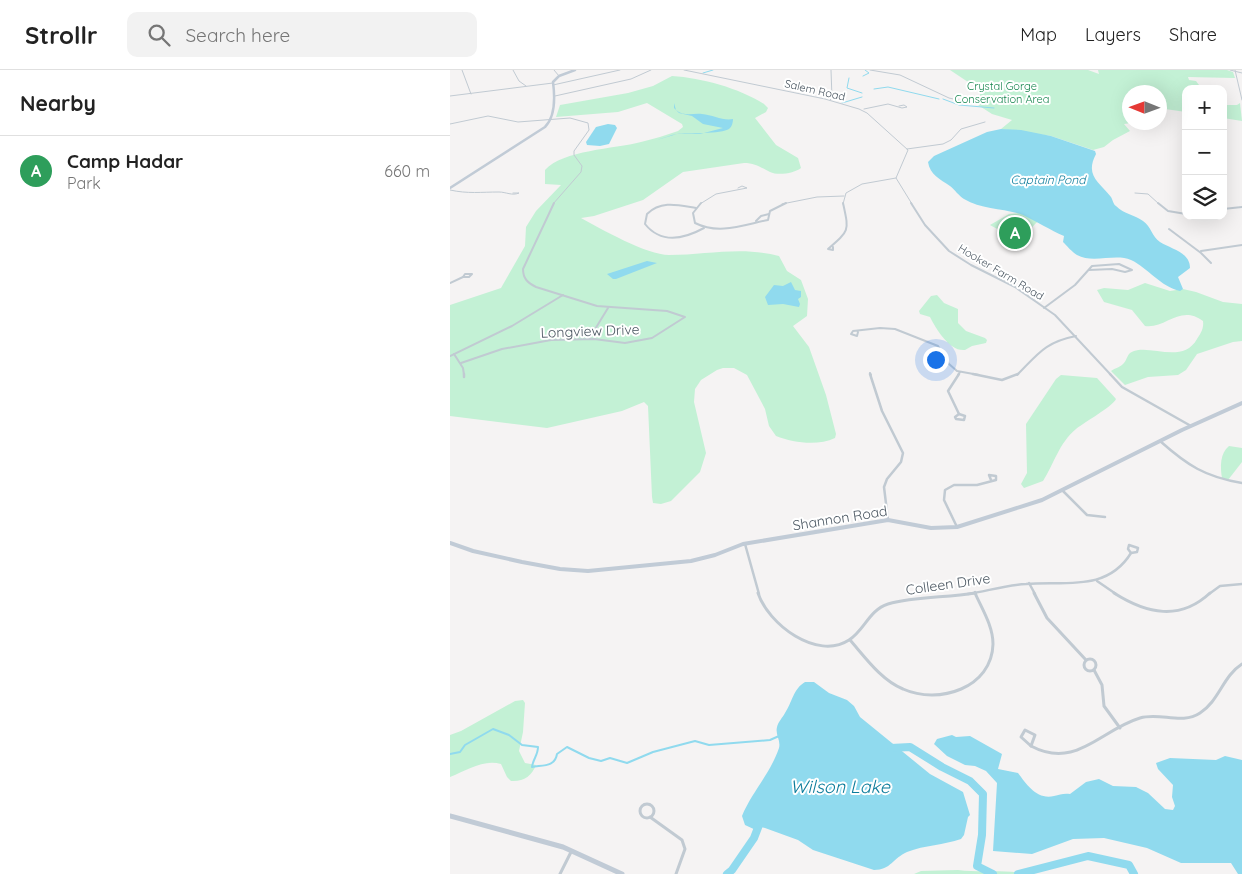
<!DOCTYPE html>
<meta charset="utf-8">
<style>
:root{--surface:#fff;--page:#f2f2f2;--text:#222;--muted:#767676;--line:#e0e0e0;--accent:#0f766e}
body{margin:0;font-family:Quicksand,sans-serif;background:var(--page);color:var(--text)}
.controls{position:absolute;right:15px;top:15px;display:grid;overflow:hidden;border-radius:10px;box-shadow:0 5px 20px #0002}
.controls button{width:45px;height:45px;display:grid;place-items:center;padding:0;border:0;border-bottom:1px solid var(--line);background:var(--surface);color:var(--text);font:25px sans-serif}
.compass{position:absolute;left:672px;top:15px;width:45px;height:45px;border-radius:50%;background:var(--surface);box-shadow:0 5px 20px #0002;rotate:271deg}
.you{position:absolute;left:485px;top:289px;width:18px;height:18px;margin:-12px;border:4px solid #fff;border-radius:50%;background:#1a73e8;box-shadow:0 0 0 8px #1a73e833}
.badge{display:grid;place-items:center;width:32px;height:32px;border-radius:50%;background:var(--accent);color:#fff;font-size:16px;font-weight:700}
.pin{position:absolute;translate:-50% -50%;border:2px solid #fff;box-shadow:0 1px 5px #0006}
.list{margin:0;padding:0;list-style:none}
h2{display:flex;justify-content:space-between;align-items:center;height:65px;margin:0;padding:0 20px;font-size:21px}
h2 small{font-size:16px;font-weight:400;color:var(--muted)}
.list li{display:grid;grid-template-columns:32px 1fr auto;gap:15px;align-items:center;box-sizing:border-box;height:70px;padding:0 20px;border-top:1px solid var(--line)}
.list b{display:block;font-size:19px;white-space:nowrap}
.list p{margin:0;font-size:16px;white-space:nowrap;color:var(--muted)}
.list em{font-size:16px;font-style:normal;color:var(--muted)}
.icon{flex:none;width:28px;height:28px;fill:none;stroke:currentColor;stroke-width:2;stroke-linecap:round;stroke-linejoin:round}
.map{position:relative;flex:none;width:792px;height:804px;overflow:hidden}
header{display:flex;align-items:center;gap:30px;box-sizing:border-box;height:70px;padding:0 25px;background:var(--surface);border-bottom:1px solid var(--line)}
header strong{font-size:24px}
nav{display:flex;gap:28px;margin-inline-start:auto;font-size:18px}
.search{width:350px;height:45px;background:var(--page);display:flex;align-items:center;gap:12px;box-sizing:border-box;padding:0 18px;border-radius:10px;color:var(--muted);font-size:19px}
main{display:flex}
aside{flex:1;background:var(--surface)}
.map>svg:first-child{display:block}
</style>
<header>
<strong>Strollr</strong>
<div class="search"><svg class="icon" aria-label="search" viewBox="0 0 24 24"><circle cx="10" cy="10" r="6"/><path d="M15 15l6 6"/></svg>Search here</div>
<nav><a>Map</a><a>Layers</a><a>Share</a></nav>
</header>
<main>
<aside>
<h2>Nearby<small></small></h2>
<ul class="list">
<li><span class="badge" style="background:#2e9e5b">A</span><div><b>Camp Hadar</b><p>Park</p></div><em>660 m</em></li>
</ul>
</aside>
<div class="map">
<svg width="792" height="804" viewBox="0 0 792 804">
<rect width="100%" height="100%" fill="#f5f3f3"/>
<g fill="#c3f1d5">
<path d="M 500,0 L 638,0 L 649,4 L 648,0 L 777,0 L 783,2 L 785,8 L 738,7 L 739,10 L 746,11 L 752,19 L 736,19 L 736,42 L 715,39 L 710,44 L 710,22 L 680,22 L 680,52 L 682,53 L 674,54 L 680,61 L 663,70 L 654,77 L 643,80 L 601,66 L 551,59 L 562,50 L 542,44 L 528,35 L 530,34 L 530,20 Z"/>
<path d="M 222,6 C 252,8 289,18 314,34 L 318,38 L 316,42 L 305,48 L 326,75 L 348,88 L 351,98 C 345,103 328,106 320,102 C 310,97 305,93 294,93 L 233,102 L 193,130 L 144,146 L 131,148 C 151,159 197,185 219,185 C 257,185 291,176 329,186 L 337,201 L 351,210 L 358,229 L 357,246 L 343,256 L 359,277 L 376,325 L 386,364 L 385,368 C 368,376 344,373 326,366 L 319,356 L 315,339 L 297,305 L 284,298 L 273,298 L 267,300 L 251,310 L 245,319 L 244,332 L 256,383 L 250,402 L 221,431 L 211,434 L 203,433 L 202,427 L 198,336 L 194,332 L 172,341 L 97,358 L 0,346 L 0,235 L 51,218 L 75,176 L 76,157 L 86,141 L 111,115 L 95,114 L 95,100 C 113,80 164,79 191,72 C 204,69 216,65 228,61 L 233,57 L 232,54 L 197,33 L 168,42 L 106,47 L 110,35 L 178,23 L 203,16 Z"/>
<path d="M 790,33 L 792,51 L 773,48 L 773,35 L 787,35 Z"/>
<path d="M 570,143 L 588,151 L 569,171 L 540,155 L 559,144 Z"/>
<path d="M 695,213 L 720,221 L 733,219 L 746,222 L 773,232 L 792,234 L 792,271 L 783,272 L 747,284 L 736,300 L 728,305 L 698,307 L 675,315 L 661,301 C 665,298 671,297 674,293 C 678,288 677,283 684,281 C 702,275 733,294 747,269 C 751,263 754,258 753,251 C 730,234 716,259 695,256 L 682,240 L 654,232 L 647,220 L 654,218 L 678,220 Z"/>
<path d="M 487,225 L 494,233 L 508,239 L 508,253 L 516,261 L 535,268 L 537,270 L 536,273 L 522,276 L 515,280 C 500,282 486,259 480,247 L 470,244 L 469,241 L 481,226 Z"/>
<path d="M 611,305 L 647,308 L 666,329 C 663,336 635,352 626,359 C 609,373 604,394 593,411 L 574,418 L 571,414 L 577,403 L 576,354 L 606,309 Z"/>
<path d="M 779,376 L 792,378 L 792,392 L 778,410 L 772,408 C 770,397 770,383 779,376 Z"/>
<path d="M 73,630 L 75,633 L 73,662 L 69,681 L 75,693 L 86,695 C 82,706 73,712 61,711 L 57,707 L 51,694 C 33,689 16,701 0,707 L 0,665 L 11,661 L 65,631 Z"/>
<path d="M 508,800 C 531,803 554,799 577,804 L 464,804 L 471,801 Z"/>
</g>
<g fill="#90daee">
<path d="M 217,28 L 224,33 L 226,40 C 235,47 242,43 252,44 C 263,45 273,51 283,49 C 283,52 282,57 279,59 C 272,64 236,63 227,64 C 220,65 214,68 207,70 L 227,64 L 250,64 L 273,58 L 253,54 L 242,46 L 229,43 L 224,38 L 224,33 Z"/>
<path d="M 158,54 L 165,55 L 167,58 L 159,74 L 150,76 L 137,75 L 136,72 L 146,57 Z"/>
<path d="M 551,59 L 571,60 L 601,66 L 645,81 L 646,84 C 635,105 648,111 661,127 C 663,130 663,134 666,136 C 674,144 685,145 693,151 C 701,156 702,167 710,172 C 721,179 740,182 740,198 L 728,207 L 733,219 L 730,221 C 711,217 698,198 681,190 C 665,183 643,194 627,185 C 622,182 617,176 613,172 L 614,166 C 600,160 588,152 573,145 C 554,138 532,140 514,129 C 509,126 505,120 500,116 C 490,109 480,105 478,92 L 484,86 L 537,62 Z"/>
<path d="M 197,191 L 207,193 L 166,209 L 163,209 L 157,204 Z"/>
<path d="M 341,212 L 345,220 L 351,221 L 351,227 L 348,229 L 350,234 L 349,237 L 333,234 L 318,235 L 315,227 L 324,215 L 333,216 Z"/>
<path d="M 355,612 L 364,612 L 379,623 L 397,630 L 404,636 L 410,647 L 480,704 L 513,722 L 520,745 L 518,747 L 514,765 L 511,769 C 494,775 475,775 457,782 C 443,788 441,800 424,800 L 363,780 L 348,770 L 315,758 L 311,757 L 308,761 L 295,755 L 292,746 C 302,722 320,704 329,678 C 331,670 325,665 327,657 C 328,652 333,647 335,643 C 342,633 343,619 355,612 Z"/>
<path d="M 502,665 L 506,667 L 520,666 L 552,684 L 548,699 L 568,703 C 577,715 587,730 604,726 C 610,725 613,723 620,724 L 636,712 L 649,709 L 663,716 L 686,717 L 698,723 L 715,739 L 723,740 L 725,736 L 722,727 L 723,715 L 708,699 L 706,693 L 720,688 L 766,690 L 775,686 L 792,690 L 792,804 L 788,804 L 781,793 L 731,793 L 697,778 L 654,768 L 623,769 L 582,784 L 543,781 L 547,713 L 536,701 L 525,696 L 515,695 L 497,686 L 484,674 L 487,669 Z"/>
</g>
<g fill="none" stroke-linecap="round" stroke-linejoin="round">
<g stroke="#90daee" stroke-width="1">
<path d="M 253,3 L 263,0"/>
<path d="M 413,6 L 419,3 L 415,0"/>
<path d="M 399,8 L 397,18 L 412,23"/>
<path d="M 424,19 L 438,17 L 489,29"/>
<path d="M 493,29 L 509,35 L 544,38"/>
<path d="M 392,33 L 412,27"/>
</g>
<path stroke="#90daee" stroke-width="2" d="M 0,684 L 10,682 L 15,675 L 43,659 L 59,665 L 72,675 L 88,677 C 88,685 83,689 82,697 C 93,695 105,697 107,684 L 117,677 L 139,688 L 151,691 L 160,688 L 177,693 L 203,682 L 245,671 L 259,675 L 320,670 L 329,666"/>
<g stroke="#90daee" stroke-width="8">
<path d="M 441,678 L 460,677 L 492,697 L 520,711 L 533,724 L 532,765 L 527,796 L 543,804"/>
<path d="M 277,804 L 282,800 L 304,768 L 309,755"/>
<path d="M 568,804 L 638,786 L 679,795 L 684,804"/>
</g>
<g stroke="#c1cad2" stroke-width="1">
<path d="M 12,0 L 21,24"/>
<path d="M 63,0 L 69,11 L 76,16"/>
<path d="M 104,0 L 109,6"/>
<path d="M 234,0 L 375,29 L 409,39 L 417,43 L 458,80 L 446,108 L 462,134"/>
<path d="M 420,0 L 450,5 L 499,28 L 512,31 L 505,30"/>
<path d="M 780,0 L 792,3"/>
<path d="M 785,0 L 792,30"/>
<path d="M 103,15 L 170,0"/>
<path d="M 0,26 L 103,13"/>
<path d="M 105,26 L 181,9 L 201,0"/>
<path d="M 380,30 L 382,28 L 381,0"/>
<path d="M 414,39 L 438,34 L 452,38 L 457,37 L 454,35 L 449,36"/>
<path d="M 0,54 L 38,46 L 68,52 L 120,48 L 138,53 L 139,60 L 124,81 L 124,85 L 132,96 L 131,102 L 103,134"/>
<path d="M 457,79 L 493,74 L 501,70 L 511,59 L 535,52"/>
<path d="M 0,120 C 18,124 31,122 49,122 C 56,122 62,126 69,123 L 63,123"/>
<path d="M 685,123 L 698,124 L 709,134"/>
<path d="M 250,134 L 266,124 L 297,118 L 292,116 L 288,118"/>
<path d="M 332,134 L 367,127 L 394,126"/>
<path d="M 393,134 L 396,123 L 412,114 L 446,108"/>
</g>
<g stroke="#c1cad2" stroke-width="2">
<path d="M 251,133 L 243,143 L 245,153 C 269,165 293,155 318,150 L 320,141 L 336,133"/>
<path d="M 461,133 L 475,155 L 499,181 L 521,195 L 565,217 L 605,245 L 661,305"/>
<path d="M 708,133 L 718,141 L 736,144"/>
<path d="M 246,138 C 228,135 211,130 197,144 L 195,154 C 211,174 234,169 254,158"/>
<path d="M 773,139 L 792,137"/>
<path d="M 306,151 L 311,146 L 319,144"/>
<path d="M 719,159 L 751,183 L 761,193"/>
<path d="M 383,177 L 383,180 L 378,179 C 400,160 399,161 393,133"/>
<path d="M 751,181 L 792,175"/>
<path d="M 15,204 L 22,204 L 19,207 L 13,207 Z"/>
<path d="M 0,213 L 13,207"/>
<path d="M 594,238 L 625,215 L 642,196 L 669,194 L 682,200 L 675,202 L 662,199 L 639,200"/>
<path d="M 408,262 L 407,266 L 401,264 L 403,261 L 430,258 L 445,259 L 488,276 L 499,294 L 507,301 L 529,305"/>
<path d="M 139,269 L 158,238"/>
<path d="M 4,284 L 13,298 L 14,305"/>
<path d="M 0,286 L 62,256 L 113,225"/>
<path d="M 11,293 L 52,279 L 101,270 L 144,269 L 175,273 L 202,268 L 235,247 L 217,241 L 147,236 L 86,217 C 78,213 73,209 73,199 L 104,133"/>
<path d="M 420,303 L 421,305"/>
<path d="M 508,305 L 510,302"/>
<path d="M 567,305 C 588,284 595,272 626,266"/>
</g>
<g stroke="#c1cad2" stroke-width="2.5">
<path d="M 14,304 L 14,307"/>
<path d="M 420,304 L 432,341 L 453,383 L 451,392 L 437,409 L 434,417 L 438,450"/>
<path d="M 509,304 L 498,321 L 509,344"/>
<path d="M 523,304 L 552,310 L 568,304"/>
<path d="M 660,304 L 672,317 L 741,356"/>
<path d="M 509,344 L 515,346 L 514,350 L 506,349 L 505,347 Z"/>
<path d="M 710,371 C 737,395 755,407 792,413"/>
<path d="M 612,420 L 637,445 L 655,447"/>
<path d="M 507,457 L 494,430 L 495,420 L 504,415 L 527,415 L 546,410 L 546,406 L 539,405 L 541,410"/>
<path d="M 295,474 L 309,524"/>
<path d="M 679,475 L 688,478 L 687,482 L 681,483 L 678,479 Z"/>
<path d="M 647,511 L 666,524"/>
<path d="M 579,513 L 585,524"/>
<path d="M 525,522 L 526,524"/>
<path d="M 518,524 C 537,521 557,515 576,514 C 615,511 657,522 681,483"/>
<path d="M 759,524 L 770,516 L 792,514"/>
</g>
<g stroke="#c1cad2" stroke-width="3">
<path d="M 308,523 C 318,554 367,591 399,570 C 414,561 419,540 438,534 C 466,526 496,528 525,523"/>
<path d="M 584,523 L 597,548 L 636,590"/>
<path d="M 664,523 C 697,544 730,551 760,523"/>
<path d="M 400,570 C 415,587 431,610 453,619 C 489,635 542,618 543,574 C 543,556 532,539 525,523"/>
<circle cx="640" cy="595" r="6"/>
<path d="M 644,600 L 652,615 L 654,636 L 670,658"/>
<path d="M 575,660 L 585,665 L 581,676 L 571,667 Z"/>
<path d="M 581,676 C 626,700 650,660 690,648 C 710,642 732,655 750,643 C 769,631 773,606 792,594"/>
<circle cx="197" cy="741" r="7"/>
<path d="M 200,747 L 232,770 L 235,779 L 226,804"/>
<path d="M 110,804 L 121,782"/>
</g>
<path stroke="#c1cbd6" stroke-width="2.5" d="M 0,118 L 95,57 C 106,46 105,27 103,12 L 109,6 L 125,0"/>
<path stroke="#c1cbd6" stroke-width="4" d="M 0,473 L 23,481 L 72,492 L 110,499 L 138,501 L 241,491 L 265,485 L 293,474 L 438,450 L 481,458 L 507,457 L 592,430 L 732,360 L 792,333"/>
<path stroke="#c1cbd6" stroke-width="5" d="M 0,746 L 113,777 L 172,804"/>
</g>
<g text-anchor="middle" stroke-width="4" stroke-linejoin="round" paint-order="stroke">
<g font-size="11" fill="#17864f" stroke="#fff">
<text x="552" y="20">Crystal Gorge<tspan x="552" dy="13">Conservation Area</tspan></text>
</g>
<g font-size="11" fill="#4a5661" stroke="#fff">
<text transform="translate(365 20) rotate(13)" y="4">Salem Road</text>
<text transform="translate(551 202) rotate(31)" y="4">Hooker Farm Road</text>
</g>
<g font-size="12" font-style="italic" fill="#0c7c9b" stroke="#fff">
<text x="598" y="114">Captain Pond</text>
</g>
<g font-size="14" fill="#4a5661" stroke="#fff">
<text transform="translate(140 261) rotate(-2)" y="5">Longview Drive</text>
<text transform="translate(390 448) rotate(-9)" y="5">Shannon Road</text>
<text transform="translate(498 514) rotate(-8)" y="5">Colleen Drive</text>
</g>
<g font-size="18" font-style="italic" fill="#0c7c9b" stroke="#fff">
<text x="390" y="723">Wilson Lake</text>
</g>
</g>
</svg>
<div class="controls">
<button>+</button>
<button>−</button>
<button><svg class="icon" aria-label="layers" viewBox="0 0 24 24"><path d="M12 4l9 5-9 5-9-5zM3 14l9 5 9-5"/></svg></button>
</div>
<svg class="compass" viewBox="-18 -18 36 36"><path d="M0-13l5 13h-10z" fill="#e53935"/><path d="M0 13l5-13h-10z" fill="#767676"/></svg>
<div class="you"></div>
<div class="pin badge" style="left:565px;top:163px;background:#2e9e5b">A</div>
</div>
</main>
